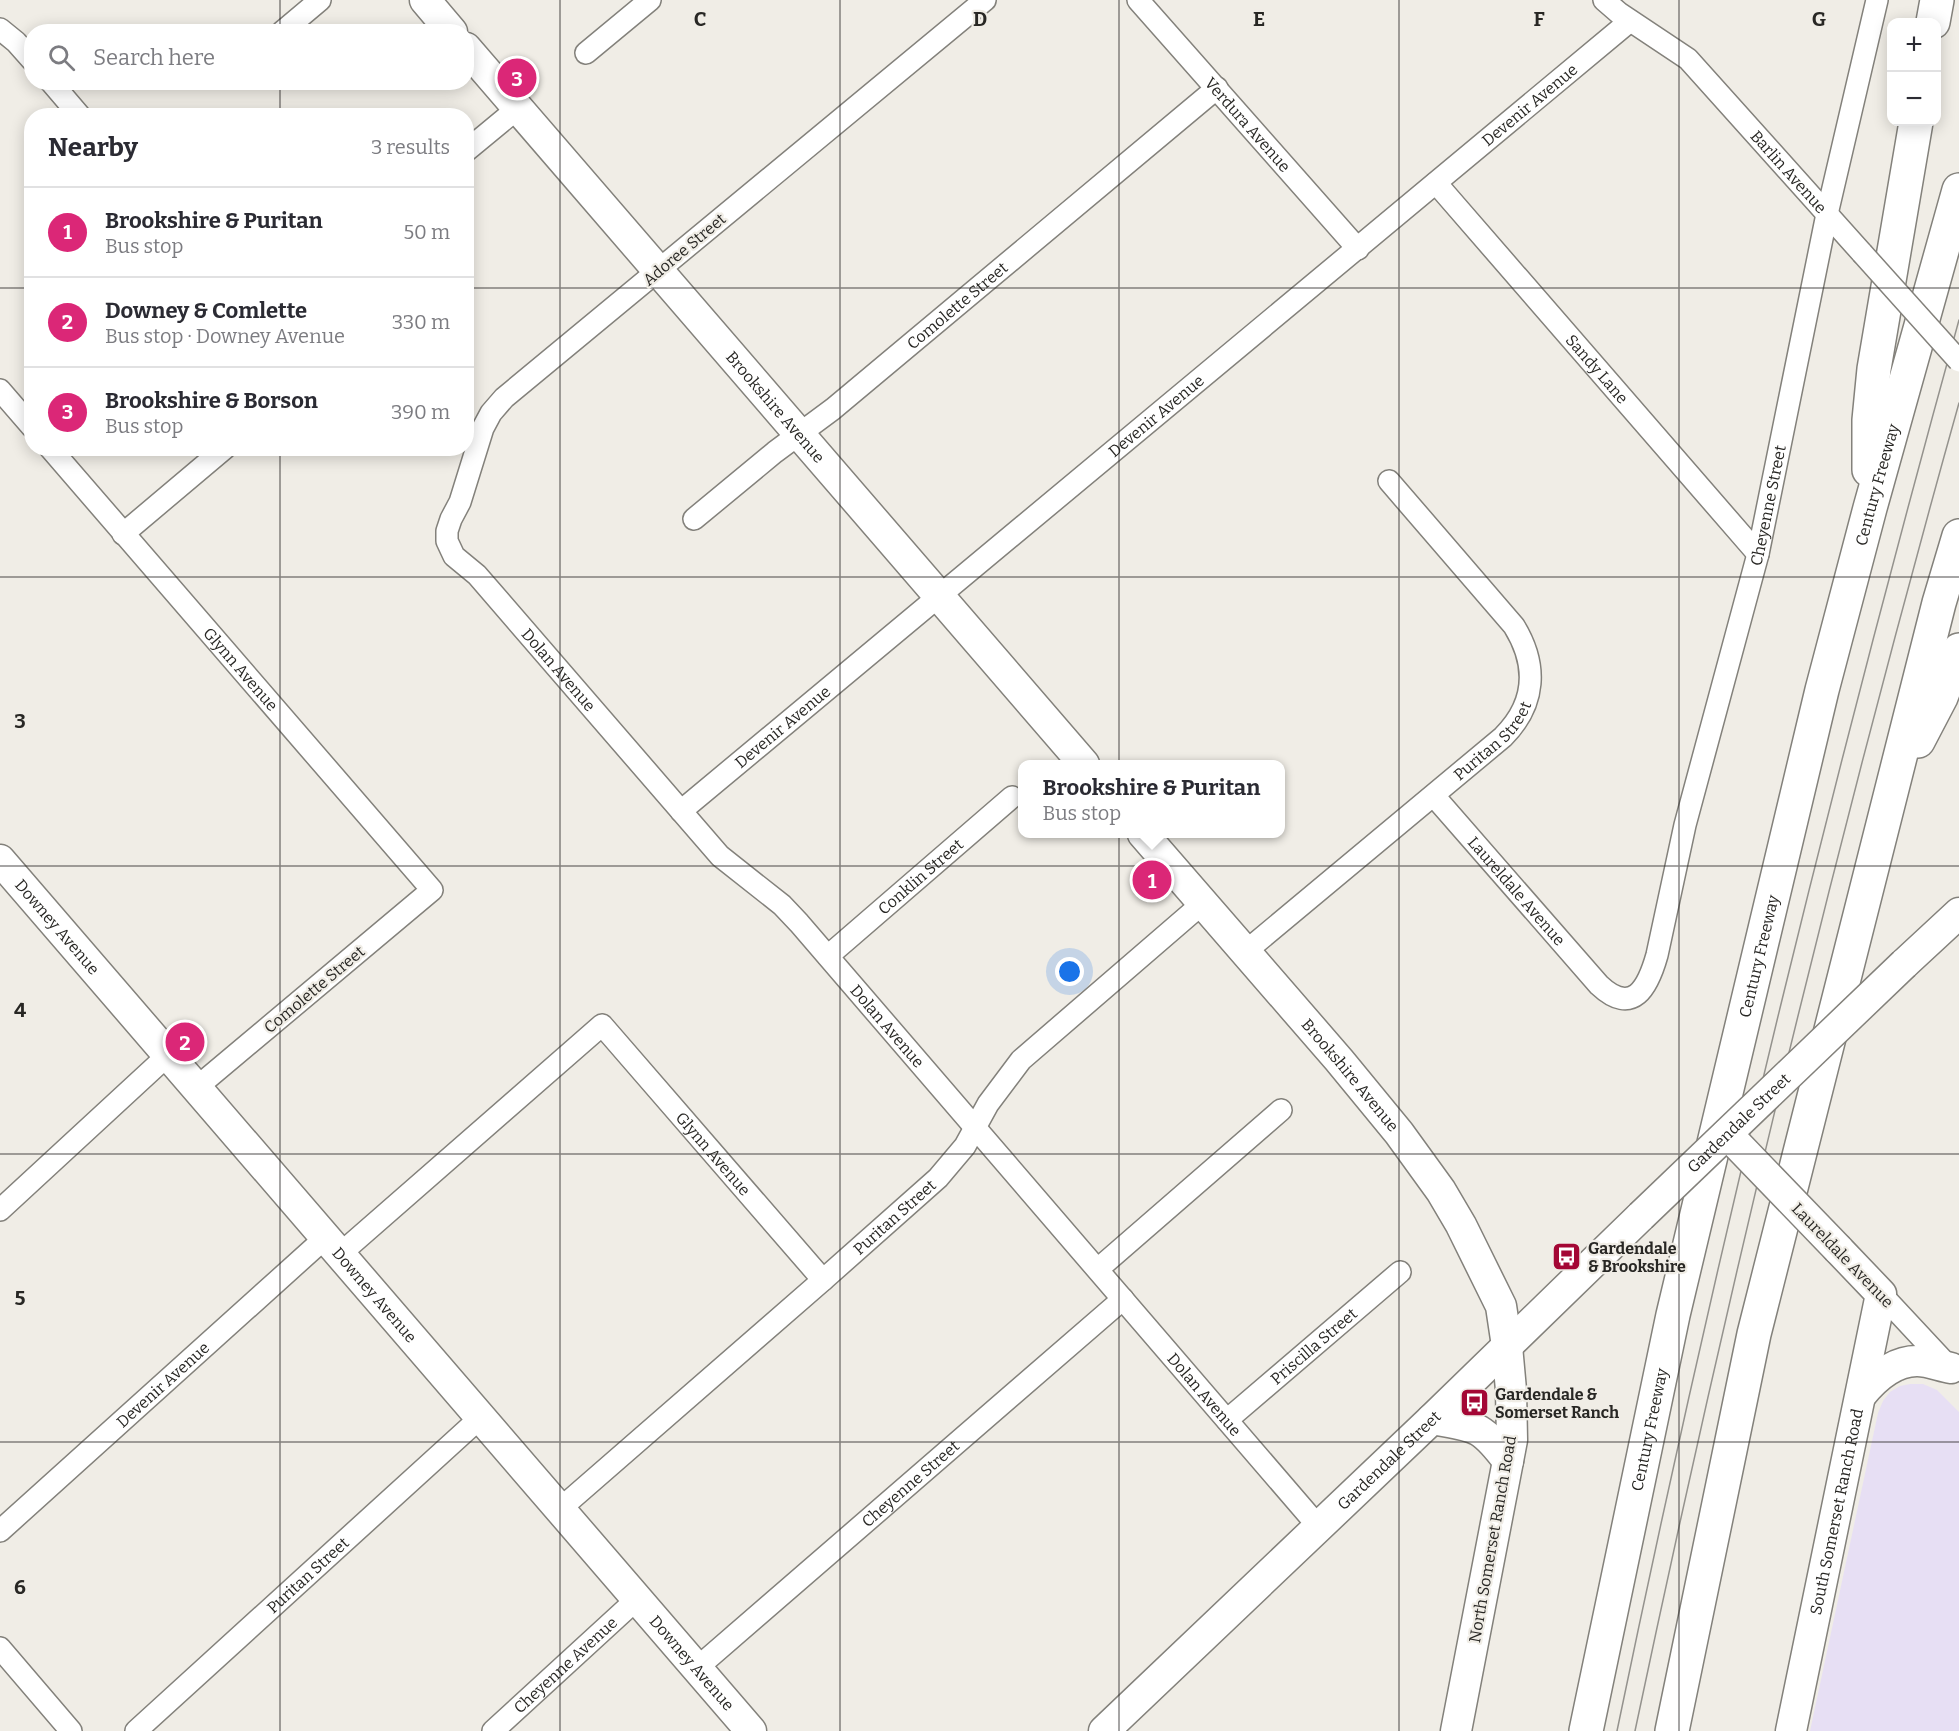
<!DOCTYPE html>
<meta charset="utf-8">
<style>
:root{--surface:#fff;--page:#f7f7f7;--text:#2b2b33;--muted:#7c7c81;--line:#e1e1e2;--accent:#db2777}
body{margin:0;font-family:Bitter,serif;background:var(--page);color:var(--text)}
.controls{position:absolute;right:18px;top:18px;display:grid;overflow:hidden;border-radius:12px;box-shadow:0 3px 15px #0003}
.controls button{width:54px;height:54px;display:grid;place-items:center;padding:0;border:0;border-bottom:2px solid var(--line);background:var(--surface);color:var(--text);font:30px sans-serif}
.you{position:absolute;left:1070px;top:972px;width:21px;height:21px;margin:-15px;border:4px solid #fff;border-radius:50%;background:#1a73e8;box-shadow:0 0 0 9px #1a73e833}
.badge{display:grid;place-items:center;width:39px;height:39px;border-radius:50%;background:var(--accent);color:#fff;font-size:20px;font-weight:700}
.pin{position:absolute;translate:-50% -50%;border:3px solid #fff;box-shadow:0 2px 6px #0006}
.popup{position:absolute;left:1018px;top:760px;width:267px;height:78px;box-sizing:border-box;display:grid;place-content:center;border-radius:12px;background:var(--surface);filter:drop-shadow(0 2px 4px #0005);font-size:20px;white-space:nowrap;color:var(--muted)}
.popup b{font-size:22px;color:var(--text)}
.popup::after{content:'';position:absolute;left:50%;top:100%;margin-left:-12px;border:12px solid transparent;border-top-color:var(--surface)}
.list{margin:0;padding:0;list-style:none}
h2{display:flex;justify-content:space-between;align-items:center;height:78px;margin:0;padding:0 24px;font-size:26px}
h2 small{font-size:20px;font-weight:400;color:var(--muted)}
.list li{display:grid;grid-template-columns:39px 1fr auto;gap:18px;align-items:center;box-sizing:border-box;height:90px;padding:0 24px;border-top:2px solid var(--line)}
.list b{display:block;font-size:22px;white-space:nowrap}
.list p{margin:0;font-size:20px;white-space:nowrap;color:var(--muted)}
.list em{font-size:20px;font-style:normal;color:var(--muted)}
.icon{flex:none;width:33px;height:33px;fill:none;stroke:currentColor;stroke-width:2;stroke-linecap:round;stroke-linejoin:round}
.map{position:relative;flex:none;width:1959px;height:1731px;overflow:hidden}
.search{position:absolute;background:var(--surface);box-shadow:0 3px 15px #0003;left:24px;top:24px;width:450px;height:66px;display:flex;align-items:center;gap:15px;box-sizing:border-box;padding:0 21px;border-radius:24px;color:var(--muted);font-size:22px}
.panel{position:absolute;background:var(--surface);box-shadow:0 3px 15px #0003;left:24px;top:108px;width:450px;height:348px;border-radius:24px}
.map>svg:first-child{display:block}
</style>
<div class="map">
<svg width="1959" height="1731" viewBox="0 0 1959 1731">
<rect width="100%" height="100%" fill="#f0ede6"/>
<path fill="#e7dff4" d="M 1910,1384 L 1923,1384 L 1937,1390 L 1959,1412 L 1959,1731 L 1810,1731 L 1878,1413 L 1883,1401 L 1890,1392 L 1900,1386 Z"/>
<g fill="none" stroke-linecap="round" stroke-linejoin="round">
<defs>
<g id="street">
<path id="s1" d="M 985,0 L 504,398 L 491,413 L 483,428 L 460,502 L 451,519 L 447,531 L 447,541 L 454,556 L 477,575 L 720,856 L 782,905 L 799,923 L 1318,1526"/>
<path id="s2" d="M 1138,0 L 1358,249"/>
<path id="s3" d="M 1604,0 L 1619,13 L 1688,59 L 1862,253"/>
<path d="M 0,29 L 16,42 L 32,60"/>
<path d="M 282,32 L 320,0"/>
<path d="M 586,53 L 650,0"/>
<path d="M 51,82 L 80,116"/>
<path d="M 466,151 L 518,108"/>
<path id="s4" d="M 1436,183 L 1758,554"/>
<path d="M 0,390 L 32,427"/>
<path id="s5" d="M 50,448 L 432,890 L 196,1088"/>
<path id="s6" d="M 694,519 L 775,452 L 833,409 L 1217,88"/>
<path d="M 123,534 L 225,448"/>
<path id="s7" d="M 1434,796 L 1599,985 C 1633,1017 1648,987 1657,955 L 1685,825 L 1758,554 L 1827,214 L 1877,0"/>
<path id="s8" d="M 681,811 L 1630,21"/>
<path id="s9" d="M 1245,952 L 1503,737 C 1536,704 1538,665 1514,626 L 1389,481"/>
<path id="s10" d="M 828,956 L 1012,797"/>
<path d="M 0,1210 L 168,1055"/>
<path id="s11" d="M 340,1254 L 602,1025 L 823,1280"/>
<path d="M 1098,1269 L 1281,1110"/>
<path d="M 1881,1294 L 1950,1368"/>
<path id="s12" d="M 1227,1420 L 1400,1272"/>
<path id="s13" d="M 560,1509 L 823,1280 L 938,1178 L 965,1146 L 988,1104 L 1021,1060 L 1203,903"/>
<path id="s14" d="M 0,1531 L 325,1238"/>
<path d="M 0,1648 L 71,1731"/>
<path id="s15" d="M 697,1668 L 1123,1299"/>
<path id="s16" d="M 136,1731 L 481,1417"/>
<path id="s17" d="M 493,1731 L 637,1599"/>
</g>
<g id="secondary">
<path d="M 425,0 L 452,32"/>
<path id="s18" d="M 466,48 L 1084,764"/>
<path id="s19" d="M 1143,834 L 1339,1060 L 1399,1133 L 1441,1191 L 1461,1225 L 1501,1306 L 1507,1346 L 1511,1390 L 1512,1440 L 1456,1731"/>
<path id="s20" d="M 0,860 L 751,1731"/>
<path d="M 1904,964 L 1959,913"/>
<path d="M 1861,1395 C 1874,1379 1894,1361 1917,1361 C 1928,1361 1940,1366 1951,1368"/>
<path d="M 1432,1419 C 1476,1427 1480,1424 1508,1461"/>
<path id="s21" d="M 1104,1731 L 1432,1419 L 1641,1216"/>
<path id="s22" d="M 1791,1731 L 1881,1294 L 1838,1249"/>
</g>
<g id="highway">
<path d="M 1933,22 L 1937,0"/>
<path d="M 1869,470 L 1869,420 L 1874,369 L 1916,122"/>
<path d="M 1918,741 L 1941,697 L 1959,650"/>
<path id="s23" d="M 1586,1731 L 1673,1315 L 1822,690 L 1870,508 L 1959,190"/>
<path d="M 1672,1731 L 1754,1334 L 1939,603 L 1959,536"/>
</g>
</defs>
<use href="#street" stroke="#83817b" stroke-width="24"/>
<use href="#secondary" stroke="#83817b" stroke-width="33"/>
<use href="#highway" stroke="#83817b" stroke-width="36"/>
<use href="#street" stroke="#fff" stroke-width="21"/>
<use href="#secondary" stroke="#fff" stroke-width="30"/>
<use href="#highway" stroke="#fff" stroke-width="33"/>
<g stroke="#94928d" stroke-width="1.5">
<path d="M 1617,1731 C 1715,1257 1830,787 1959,320"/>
<path d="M 1635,1731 C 1729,1285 1836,842 1959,403"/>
</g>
<defs>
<path id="street-bridge" d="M 1862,253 L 1959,361"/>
<g id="secondary-bridge">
<path d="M 1727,1134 L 1838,1249"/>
<path id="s24" d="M 1641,1216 L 1904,964"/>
</g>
</defs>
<use href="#street-bridge" stroke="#83817b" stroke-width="24" stroke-linecap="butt"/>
<use href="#secondary-bridge" stroke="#83817b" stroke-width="33" stroke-linecap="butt"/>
<use href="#street-bridge" stroke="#fff" stroke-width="21"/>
<use href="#secondary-bridge" stroke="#fff" stroke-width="30"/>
</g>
<path fill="none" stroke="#282724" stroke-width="1.5" stroke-opacity="0.55" d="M 280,0 L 280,32M 560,0 L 560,1731M 840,0 L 840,1731M 1119,0 L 1119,1731M 1399,0 L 1399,1731M 1679,0 L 1679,1731M 280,82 L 280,116M 0,288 L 32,288M 466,288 L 1959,288M 280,448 L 280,1731M 0,577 L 1959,577M 0,866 L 1959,866M 0,1154 L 1959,1154M 0,1442 L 1959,1442"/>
<defs>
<symbol id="bus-square" viewBox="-11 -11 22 22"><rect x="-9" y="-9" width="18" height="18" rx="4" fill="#a40735" stroke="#f0ede6"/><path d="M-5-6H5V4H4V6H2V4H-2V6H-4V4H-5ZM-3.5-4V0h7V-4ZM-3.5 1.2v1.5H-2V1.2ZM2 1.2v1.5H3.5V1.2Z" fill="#fff"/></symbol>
</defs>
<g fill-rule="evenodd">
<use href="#bus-square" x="1550" y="1240" width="33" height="33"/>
<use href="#bus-square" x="1458" y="1386" width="33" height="33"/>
</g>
<g text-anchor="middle" stroke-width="4.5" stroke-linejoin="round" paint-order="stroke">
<g font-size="16" fill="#282724" stroke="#f0ede6">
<text dy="6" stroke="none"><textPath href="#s8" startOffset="1104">Devenir Avenue</textPath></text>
<text dy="6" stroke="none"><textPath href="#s2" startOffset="166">Verdura Avenue</textPath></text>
<text dy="6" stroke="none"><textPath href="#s3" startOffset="254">Barlin Avenue</textPath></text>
<text transform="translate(684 249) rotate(-40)" y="6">Adoree Street</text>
<text dy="6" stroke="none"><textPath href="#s6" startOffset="339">Comolette Street</textPath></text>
<text dy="6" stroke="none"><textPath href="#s4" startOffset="246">Sandy Lane</textPath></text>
<text dy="6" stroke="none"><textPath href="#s18" startOffset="474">Brookshire Avenue</textPath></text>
<text dy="6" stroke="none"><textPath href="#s8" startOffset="618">Devenir Avenue</textPath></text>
<text dy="6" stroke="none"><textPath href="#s23" startOffset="1280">Century Freeway</textPath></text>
<text dy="6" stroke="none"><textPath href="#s7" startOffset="802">Cheyenne Street</textPath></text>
<text dy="6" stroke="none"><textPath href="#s5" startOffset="292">Glynn Avenue</textPath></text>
<text dy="6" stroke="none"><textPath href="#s1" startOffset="952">Dolan Avenue</textPath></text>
<text dy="6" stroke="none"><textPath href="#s8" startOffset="132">Devenir Avenue</textPath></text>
<text dy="6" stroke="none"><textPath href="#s9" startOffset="326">Puritan Street</textPath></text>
<text dy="6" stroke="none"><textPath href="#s10" startOffset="122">Conklin Street</textPath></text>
<text dy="6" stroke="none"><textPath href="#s7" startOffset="126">Laureldale Avenue</textPath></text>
<text dy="6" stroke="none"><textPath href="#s20" startOffset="88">Downey Avenue</textPath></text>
<text dy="6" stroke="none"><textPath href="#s23" startOffset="794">Century Freeway</textPath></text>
<text transform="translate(314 989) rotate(-40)" y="6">Comolette Street</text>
<text dy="6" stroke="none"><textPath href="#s1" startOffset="1438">Dolan Avenue</textPath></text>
<text dy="6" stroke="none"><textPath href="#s19" startOffset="318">Brookshire Avenue</textPath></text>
<text dy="6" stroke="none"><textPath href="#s24" startOffset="135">Gardendale Street</textPath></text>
<text dy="6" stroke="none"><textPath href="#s11" startOffset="518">Glynn Avenue</textPath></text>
<text dy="6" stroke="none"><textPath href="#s13" startOffset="444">Puritan Street</textPath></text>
<text transform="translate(1843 1255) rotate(46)" y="6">Laureldale Avenue</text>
<text dy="6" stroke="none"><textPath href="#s20" startOffset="574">Downey Avenue</textPath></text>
<text dy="6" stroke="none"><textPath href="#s12" startOffset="114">Priscilla Street</textPath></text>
<text dy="6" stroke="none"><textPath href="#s14" startOffset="219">Devenir Avenue</textPath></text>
<text dy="6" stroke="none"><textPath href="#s1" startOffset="1924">Dolan Avenue</textPath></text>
<text dy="6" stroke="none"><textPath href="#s23" startOffset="308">Century Freeway</textPath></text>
<text dy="6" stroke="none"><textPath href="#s21" startOffset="393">Gardendale Street</textPath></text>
<text dy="6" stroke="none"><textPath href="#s15" startOffset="282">Cheyenne Street</textPath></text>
<text dy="6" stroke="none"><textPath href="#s22" startOffset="224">South Somerset Ranch Road</textPath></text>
<text transform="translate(1492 1539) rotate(-80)" y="6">North Somerset Ranch Road</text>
<text dy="6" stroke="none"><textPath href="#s16" startOffset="232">Puritan Street</textPath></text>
<text dy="6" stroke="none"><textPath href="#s20" startOffset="1060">Downey Avenue</textPath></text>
<text dy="6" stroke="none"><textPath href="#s17" startOffset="98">Cheyenne Avenue</textPath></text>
</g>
<g font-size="16" font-weight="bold" fill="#282724" stroke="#f0ede6" text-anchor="start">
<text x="1588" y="1254">Gardendale<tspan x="1588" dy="18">&amp; Brookshire</tspan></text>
<text x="1495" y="1400">Gardendale &amp;<tspan x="1495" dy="18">Somerset Ranch</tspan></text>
</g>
</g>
<g font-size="20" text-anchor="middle" font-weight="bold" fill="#282724" stroke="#f0ede6" stroke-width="4.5" stroke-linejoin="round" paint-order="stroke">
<text x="700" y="26">C</text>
<text x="980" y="26">D</text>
<text x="1259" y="26">E</text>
<text x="1539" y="26">F</text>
<text x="1819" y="26">G</text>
<text x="20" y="728">3</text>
<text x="20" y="1017">4</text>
<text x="20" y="1305">5</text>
<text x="20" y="1594">6</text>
</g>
</svg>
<div class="controls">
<button>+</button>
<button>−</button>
</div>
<div class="you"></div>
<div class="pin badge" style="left:1152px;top:880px">1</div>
<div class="popup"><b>Brookshire &amp; Puritan</b>Bus stop</div>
<div class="pin badge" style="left:185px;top:1042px">2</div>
<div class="pin badge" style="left:517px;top:78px">3</div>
<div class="search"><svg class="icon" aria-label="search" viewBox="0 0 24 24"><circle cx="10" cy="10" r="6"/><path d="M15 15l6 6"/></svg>Search here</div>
<section class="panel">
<h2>Nearby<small>3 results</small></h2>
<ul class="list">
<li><span class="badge">1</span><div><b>Brookshire &amp; Puritan</b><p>Bus stop</p></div><em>50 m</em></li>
<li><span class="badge">2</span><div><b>Downey &amp; Comlette</b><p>Bus stop · Downey Avenue</p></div><em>330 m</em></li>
<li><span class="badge">3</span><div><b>Brookshire &amp; Borson</b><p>Bus stop</p></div><em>390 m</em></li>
</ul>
</section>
</div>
